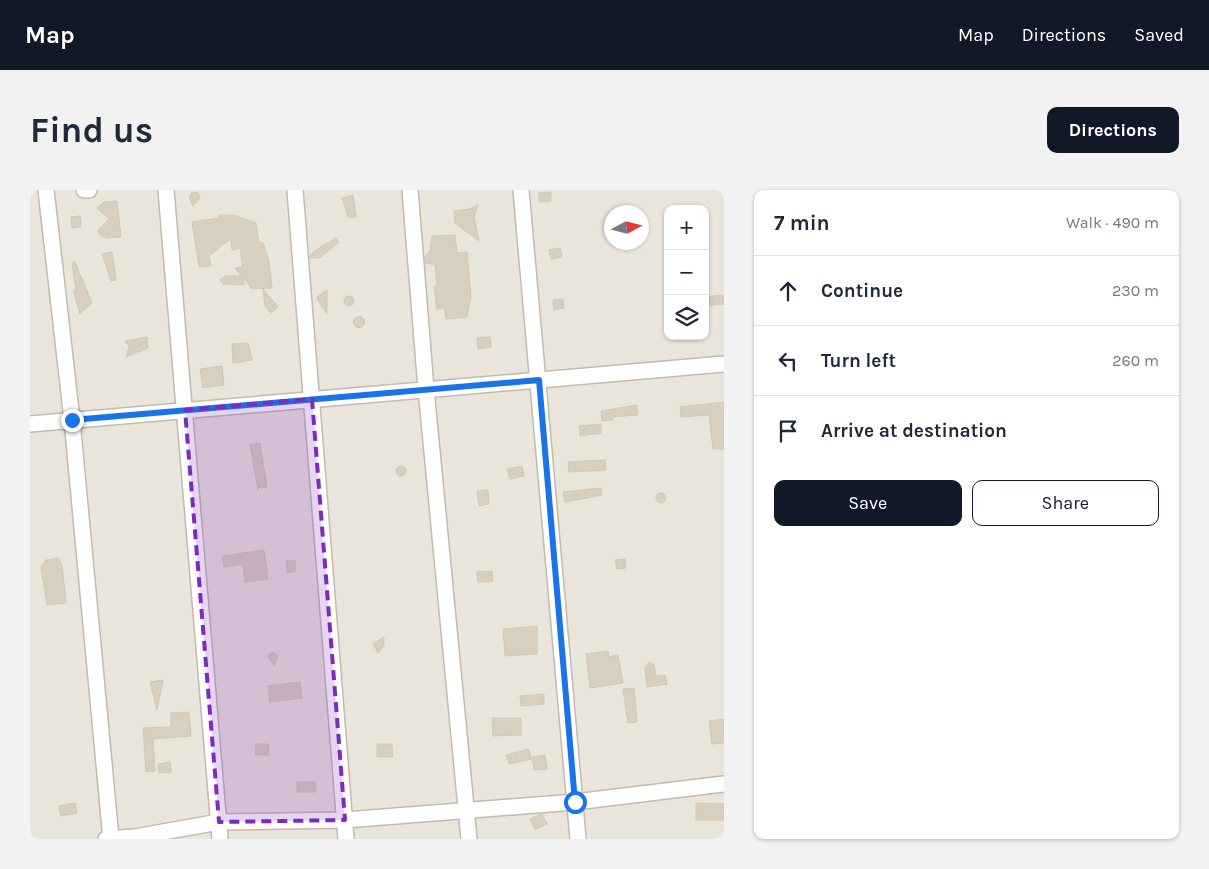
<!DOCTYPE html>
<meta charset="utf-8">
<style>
:root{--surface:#fff;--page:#f2f2f3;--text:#1f2937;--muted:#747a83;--line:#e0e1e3;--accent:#111827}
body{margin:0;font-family:Karla,sans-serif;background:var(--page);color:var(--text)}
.controls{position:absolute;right:15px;top:15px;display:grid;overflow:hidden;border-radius:10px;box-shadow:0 1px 4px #0004}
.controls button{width:45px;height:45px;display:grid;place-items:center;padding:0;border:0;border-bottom:1px solid var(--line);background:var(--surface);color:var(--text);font:25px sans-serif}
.compass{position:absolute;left:574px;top:15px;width:45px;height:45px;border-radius:50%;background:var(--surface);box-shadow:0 1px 4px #0004;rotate:83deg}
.stop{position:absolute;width:15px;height:15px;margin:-11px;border:4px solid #1a73e8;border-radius:50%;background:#fff}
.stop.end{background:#1a73e8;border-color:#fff;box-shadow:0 1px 5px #0008}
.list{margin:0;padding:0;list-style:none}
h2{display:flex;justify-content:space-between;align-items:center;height:65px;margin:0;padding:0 20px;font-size:21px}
h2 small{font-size:16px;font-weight:400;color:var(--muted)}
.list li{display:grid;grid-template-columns:32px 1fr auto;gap:15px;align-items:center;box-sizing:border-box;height:70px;padding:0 20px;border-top:1px solid var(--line)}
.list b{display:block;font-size:19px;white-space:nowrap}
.list em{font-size:16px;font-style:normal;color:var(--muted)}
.actions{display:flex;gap:10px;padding:15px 20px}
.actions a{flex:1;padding:11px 0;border:1px solid var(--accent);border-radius:10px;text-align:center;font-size:18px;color:var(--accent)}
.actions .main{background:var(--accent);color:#fff}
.icon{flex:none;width:28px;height:28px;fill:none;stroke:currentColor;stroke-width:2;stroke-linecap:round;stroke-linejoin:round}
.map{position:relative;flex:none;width:694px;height:649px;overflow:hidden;border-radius:10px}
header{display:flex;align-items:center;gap:30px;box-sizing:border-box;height:70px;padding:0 25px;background:var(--accent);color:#fff}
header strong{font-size:24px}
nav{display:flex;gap:28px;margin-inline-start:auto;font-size:18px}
.intro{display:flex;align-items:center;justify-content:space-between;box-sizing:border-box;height:120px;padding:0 30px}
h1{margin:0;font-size:35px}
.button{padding:12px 22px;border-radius:10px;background:var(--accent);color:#fff;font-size:18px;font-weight:700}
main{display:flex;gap:30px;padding:0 30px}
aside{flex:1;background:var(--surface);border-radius:10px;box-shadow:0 1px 4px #0004}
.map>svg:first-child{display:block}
</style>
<header>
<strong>Map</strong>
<nav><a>Map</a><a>Directions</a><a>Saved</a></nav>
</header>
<div class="intro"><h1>Find us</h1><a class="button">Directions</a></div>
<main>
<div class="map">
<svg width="694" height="649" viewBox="0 0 694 649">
<rect width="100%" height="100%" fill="#f6f3ec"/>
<path fill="#eae5da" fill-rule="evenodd" d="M 0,0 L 694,0 L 694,649 L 0,649 ZM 638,19 L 675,19 L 675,146 L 638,146 ZM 582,22 L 612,22 L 612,52 L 582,52 Z"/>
<g fill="#d8cfc1" stroke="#d3c7b4">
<path d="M 162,2 L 168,3 L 170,8 L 163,16 L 159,7 Z"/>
<path d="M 521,2 L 521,11 L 509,12 L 509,3 Z"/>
<path d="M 323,5 L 326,27 L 318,27 L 312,8 Z"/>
<path d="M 87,11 L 91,47 L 77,48 L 70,45 L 68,40 L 79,29 L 67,18 L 74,12 Z"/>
<path d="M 448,15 L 444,27 L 449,51 L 425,33 L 424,21 L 439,19 Z"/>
<path d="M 189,25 L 204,25 L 226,33 L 229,53 L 233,52 L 239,72 L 242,98 L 222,99 L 213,87 L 214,95 L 193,94 L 190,89 L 196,86 L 211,86 L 205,78 L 213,77 L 210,58 L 202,60 L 201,48 L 179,66 L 181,76 L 169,77 L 162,32 L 189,28 Z"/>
<path d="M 50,26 L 51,37 L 42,38 L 41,27 Z"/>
<path d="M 425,45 L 427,63 L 437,62 L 441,107 L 437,127 L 416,129 L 414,117 L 407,120 L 404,96 L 407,95 L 405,75 L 395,73 L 395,67 L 400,61 L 402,46 Z"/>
<path d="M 306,48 L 309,52 L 290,68 L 280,68 L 280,65 L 286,60 Z"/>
<path d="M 530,58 L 532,67 L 521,69 L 519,60 Z"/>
<path d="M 82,62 L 86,90 L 81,91 L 72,64 Z"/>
<path d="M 45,72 L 62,113 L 50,124 L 43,100 L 46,100 L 42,73 Z"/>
<path d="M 233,99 L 248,117 L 241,123 L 235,116 Z"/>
<path d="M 297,100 L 297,124 L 287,109 L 288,106 Z"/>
<path d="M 693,105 L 694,114 L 675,116 L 675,107 Z"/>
<circle cx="319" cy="111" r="5"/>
<path d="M 533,109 L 534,118 L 524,120 L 523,110 Z"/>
<circle cx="329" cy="132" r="5.5"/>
<path d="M 117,147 L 118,158 L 96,167 L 99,156 L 95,151 Z"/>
<path d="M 460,147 L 461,157 L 448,159 L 447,148 Z"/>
<path d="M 218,153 L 222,170 L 203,173 L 202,154 Z"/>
<path d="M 192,176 L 194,195 L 173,198 L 170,179 Z"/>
<path d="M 694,212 L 694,259 L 683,259 L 679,225 L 651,227 L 650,217 Z"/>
<path d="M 607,215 L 608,225 L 582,227 L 583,230 L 572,231 L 571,221 Z"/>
<path d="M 571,234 L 571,243 L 550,246 L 549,236 Z"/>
<path d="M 230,253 L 237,297 L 230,298 L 229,295 L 228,300 L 220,255 Z"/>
<path d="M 575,270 L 576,280 L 539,282 L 538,272 Z"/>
<circle cx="371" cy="281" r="5"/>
<path d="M 492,276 L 494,286 L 480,289 L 477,279 Z"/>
<path d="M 571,298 L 572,305 L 535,312 L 533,302 Z"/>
<path d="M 458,300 L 459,314 L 449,316 L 447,301 Z"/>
<circle cx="631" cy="308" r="5"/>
<path d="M 234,360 L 238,389 L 215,392 L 213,374 L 194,377 L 192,366 Z"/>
<path d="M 28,368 L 32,375 L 36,413 L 17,415 L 11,377 L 16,370 Z"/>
<path d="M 595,369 L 596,378 L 587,379 L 585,370 Z"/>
<path d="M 265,370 L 266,381 L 257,383 L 256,371 Z"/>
<path d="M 462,381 L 463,391 L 448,392 L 447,382 Z"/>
<path d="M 507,436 L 507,464 L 475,466 L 473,439 Z"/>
<path d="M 354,447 L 354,456 L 348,463 L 343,454 Z"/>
<path d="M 578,461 L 579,467 L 588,465 L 593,493 L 560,498 L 556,464 Z"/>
<path d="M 243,462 L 248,466 L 244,476 L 238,466 Z"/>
<path d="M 619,472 L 624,475 L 626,486 L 635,485 L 637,494 L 617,497 L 615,478 Z"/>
<path d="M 133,490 L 127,520 L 120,492 Z"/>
<path d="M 270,492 L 272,508 L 240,512 L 238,496 Z"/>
<path d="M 604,498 L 607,532 L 598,533 L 593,499 Z"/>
<path d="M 514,504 L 514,514 L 491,516 L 490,506 Z"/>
<path d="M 159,522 L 161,546 L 123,549 L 125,581 L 116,582 L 113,538 L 141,537 L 141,523 Z"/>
<path d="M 462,528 L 491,528 L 491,545 L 463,546 Z"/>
<path d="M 694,529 L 694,553 L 682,554 L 679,531 Z"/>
<path d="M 226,554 L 239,554 L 238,565 L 225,565 Z"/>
<path d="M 347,554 L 362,554 L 363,567 L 347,567 Z"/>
<path d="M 499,559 L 501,569 L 479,574 L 476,565 Z"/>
<path d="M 515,565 L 517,579 L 504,580 L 502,567 Z"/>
<path d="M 140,572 L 141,582 L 129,583 L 128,574 Z"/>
<path d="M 267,592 L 285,592 L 286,602 L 267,602 Z"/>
<path d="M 45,613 L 47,623 L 31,626 L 29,616 Z"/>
<path d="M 666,613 L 694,614 L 694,630 L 666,630 Z"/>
<path d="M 512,624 L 517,634 L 505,639 L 500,629 Z"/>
</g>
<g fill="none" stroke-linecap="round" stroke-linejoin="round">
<defs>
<g id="minor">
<path d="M 16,0 L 42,230 L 81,649"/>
<path d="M 54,0 L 59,0"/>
<path d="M 136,0 L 190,649"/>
<path d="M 265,0 L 316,649"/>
<path d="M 380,0 L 396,199 L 439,649"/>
<path d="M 491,0 L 548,649"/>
<path d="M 0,234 L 694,174"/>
<path d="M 76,649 L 105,647 L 189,632 L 315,630 L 545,612 L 694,594"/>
</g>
</defs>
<use href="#minor" stroke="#c2bbae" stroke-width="18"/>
<use href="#minor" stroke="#fff" stroke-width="15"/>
</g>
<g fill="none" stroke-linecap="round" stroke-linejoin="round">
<path stroke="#1a73e8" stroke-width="6" d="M 42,230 L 509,190 L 545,612"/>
</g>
<path fill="#7b2cbf" fill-opacity="0.2" stroke="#7b2cbf" stroke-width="4" stroke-dasharray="10 6" stroke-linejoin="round" d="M 282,209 L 315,630 L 189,632 L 155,220 Z"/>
</svg>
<div class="controls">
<button>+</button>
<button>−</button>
<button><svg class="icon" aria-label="layers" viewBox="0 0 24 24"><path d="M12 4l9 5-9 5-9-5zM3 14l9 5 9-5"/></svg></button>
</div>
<svg class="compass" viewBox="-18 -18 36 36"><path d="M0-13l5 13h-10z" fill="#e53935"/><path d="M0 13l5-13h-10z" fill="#747a83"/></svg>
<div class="stop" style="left:545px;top:612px"></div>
<div class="stop end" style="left:42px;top:230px"></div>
</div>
<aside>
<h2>7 min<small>Walk · 490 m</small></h2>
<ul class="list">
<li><svg class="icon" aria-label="ahead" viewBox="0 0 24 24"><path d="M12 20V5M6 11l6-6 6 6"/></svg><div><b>Continue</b></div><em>230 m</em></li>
<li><svg class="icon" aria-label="left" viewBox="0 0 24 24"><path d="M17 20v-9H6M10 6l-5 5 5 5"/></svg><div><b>Turn left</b></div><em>260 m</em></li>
<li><svg class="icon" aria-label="arrive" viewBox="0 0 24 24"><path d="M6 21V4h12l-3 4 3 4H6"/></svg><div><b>Arrive at destination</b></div></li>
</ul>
<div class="actions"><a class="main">Save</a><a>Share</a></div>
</aside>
</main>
